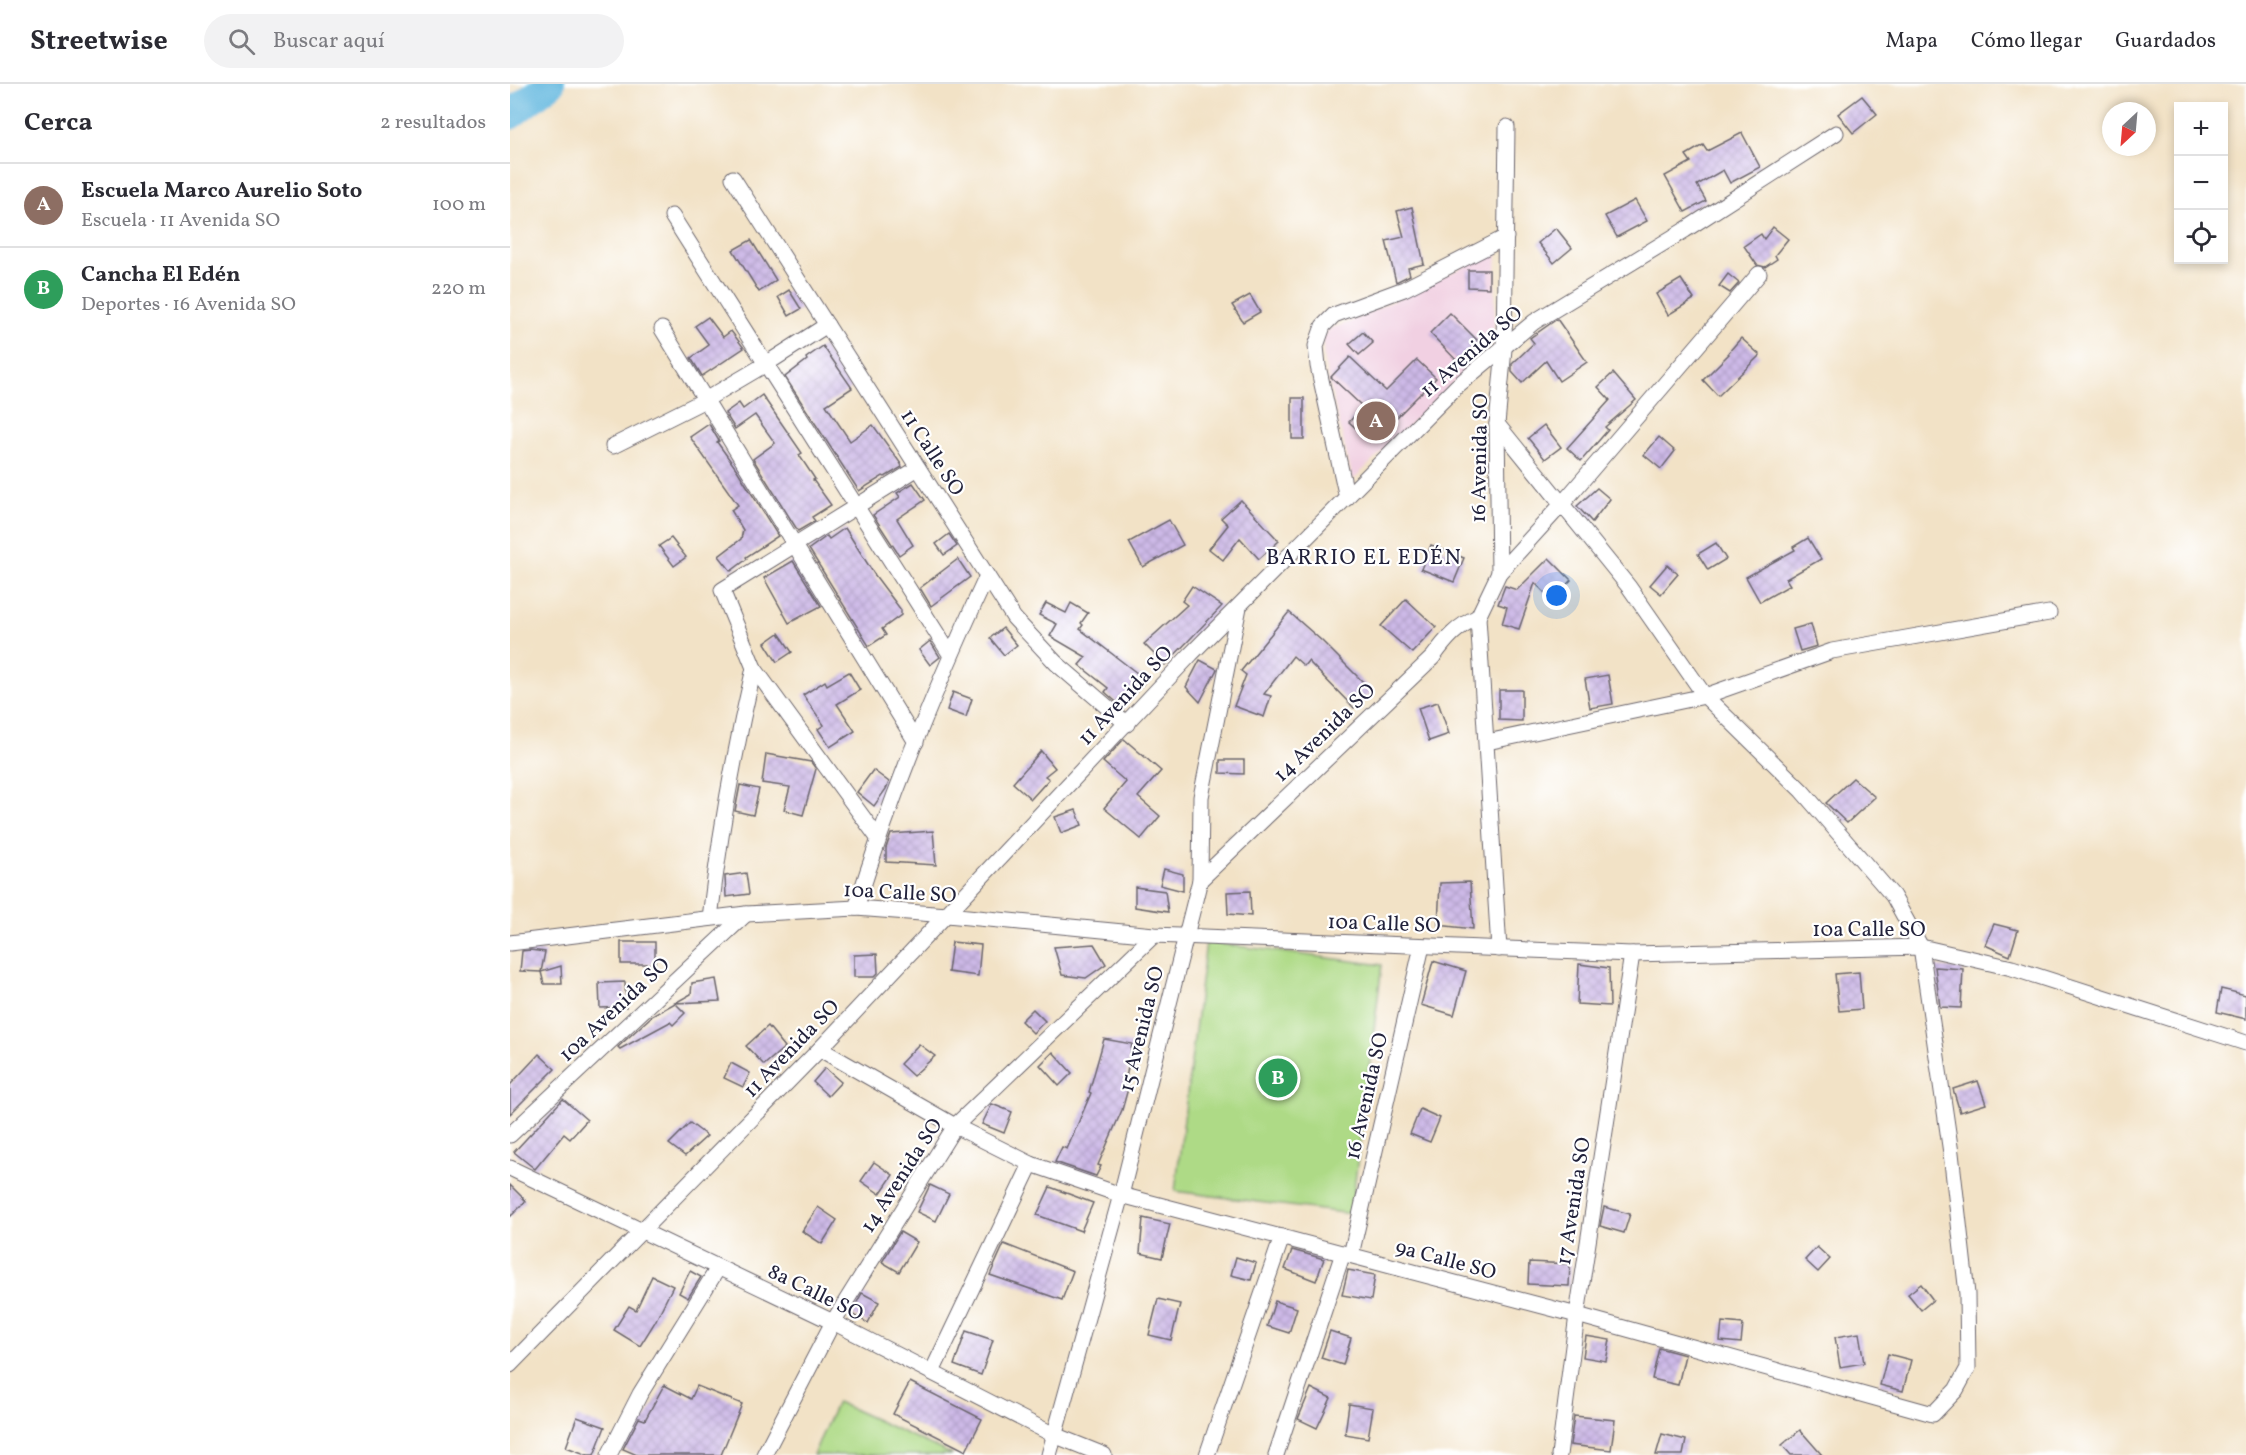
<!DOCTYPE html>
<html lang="es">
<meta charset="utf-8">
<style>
:root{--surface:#fff;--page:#f2f2f3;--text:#2b2b33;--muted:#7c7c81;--line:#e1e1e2;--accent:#1f6fb2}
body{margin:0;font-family:Vollkorn,serif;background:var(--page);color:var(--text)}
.controls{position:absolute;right:18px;top:18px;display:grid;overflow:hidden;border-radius:0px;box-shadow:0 3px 9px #0003}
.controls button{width:54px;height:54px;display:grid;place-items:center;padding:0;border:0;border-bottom:2px solid var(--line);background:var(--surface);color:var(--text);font:30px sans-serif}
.compass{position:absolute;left:1592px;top:18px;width:54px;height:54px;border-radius:50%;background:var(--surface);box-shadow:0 3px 9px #0003;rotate:206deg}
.you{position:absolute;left:1047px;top:512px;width:21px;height:21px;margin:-15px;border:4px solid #fff;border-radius:50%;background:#1a73e8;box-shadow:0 0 0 9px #1a73e833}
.badge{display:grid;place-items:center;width:39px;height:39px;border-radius:50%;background:var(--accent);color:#fff;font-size:20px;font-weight:700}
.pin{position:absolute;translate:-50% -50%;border:3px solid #fff;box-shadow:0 2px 6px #0006}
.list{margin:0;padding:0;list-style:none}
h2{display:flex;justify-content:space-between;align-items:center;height:78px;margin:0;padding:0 24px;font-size:26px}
h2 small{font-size:20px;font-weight:400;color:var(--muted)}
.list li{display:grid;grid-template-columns:39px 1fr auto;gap:18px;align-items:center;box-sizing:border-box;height:84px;padding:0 24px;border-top:2px solid var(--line)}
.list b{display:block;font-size:22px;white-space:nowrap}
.list p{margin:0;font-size:20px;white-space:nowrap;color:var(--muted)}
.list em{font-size:20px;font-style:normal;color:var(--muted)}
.icon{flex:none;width:33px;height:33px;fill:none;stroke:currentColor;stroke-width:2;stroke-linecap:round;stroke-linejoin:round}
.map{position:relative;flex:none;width:1736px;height:1371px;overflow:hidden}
header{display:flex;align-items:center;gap:36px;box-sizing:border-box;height:84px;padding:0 30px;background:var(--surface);border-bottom:2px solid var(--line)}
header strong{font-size:28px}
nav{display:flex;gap:33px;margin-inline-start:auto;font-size:21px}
.search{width:420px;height:54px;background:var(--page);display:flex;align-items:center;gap:15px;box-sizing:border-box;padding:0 21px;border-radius:33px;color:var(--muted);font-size:22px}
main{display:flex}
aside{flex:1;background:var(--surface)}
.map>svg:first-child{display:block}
</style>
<header>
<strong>Streetwise</strong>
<div class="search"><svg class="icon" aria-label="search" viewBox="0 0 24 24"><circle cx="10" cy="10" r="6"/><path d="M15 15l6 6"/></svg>Buscar aquí</div>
<nav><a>Mapa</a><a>Cómo llegar</a><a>Guardados</a></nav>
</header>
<main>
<aside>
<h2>Cerca<small>2 resultados</small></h2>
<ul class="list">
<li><span class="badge" style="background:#8d6e63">A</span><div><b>Escuela Marco Aurelio Soto</b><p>Escuela · 11 Avenida SO</p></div><em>100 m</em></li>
<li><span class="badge" style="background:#2e9e5b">B</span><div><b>Cancha El Edén</b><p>Deportes · 16 Avenida SO</p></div><em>220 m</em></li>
</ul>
</aside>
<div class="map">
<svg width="1736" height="1371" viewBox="0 0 1736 1371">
<defs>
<pattern id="building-cross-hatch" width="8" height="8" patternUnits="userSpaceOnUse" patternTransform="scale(1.5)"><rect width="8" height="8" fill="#cdb9e7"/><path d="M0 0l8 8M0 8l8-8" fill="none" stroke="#b09fc7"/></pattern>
</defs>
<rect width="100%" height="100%" fill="#fff"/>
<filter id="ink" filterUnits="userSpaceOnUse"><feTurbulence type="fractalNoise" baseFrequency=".0167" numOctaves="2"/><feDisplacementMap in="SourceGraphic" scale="12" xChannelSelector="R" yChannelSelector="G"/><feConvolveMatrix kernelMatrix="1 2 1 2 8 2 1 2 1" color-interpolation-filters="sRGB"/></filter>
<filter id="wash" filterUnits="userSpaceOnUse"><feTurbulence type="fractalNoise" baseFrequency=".008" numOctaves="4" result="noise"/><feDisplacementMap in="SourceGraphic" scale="24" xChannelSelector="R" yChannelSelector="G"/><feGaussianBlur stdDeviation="1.35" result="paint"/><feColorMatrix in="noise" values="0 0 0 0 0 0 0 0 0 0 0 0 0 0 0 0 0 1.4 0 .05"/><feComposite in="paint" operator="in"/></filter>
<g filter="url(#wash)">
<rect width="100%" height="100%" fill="#f2e2c6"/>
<path fill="#f1d0e2" d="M 987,167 L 983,259 L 843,396 L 814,277 L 813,256 L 819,245 L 837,239 Z"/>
<g fill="#aeda86" stroke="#687e60" stroke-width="1.5">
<path d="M 696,858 L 872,881 L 841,1130 L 665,1107 Z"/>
<path d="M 327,1318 L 443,1371 L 303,1371 Z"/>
</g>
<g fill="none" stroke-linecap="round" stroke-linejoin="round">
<path stroke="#63b8df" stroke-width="30" d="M 0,31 L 40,0"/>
</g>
<g id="blocks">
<g fill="url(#building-cross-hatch)">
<path d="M 1352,12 L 1367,30 L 1343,49 L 1328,30 Z"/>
<path d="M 1232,49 L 1250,83 L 1220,99 L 1213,86 L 1187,101 L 1196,117 L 1175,128 L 1155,92 L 1181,78 L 1176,71 L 1193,61 L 1197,67 Z"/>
<path d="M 1125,116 L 1137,137 L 1107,153 L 1095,132 Z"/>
<path d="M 902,123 L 914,180 L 898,184 L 900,191 L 886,198 L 876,157 L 894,153 L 887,127 Z"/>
<path d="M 1263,143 L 1278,155 L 1265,171 L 1267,175 L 1255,183 L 1247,181 L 1234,162 L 1251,150 L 1254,155 Z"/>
<path d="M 1046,144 L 1062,164 L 1044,179 L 1028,159 Z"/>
<path d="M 241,156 L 266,196 L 249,208 L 223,166 Z"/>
<path d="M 958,186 L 979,186 L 979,204 L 958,203 Z"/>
<path d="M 1218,190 L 1229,199 L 1220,209 L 1209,202 Z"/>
<path d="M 1171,195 L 1184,215 L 1158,231 L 1146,210 Z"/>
<path d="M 279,206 L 291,225 L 279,232 L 268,213 Z"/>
<path d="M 740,211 L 750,228 L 733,238 L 722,221 Z"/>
<path d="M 940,229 L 971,260 L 950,280 L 920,249 Z"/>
<path d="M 198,233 L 213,253 L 221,247 L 234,264 L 192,292 L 181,274 L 199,261 L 185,242 Z"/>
<path d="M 1047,235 L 1077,278 L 1049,297 L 1036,277 L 1012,299 L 1002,288 L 1002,280 L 1024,259 L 1020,254 Z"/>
<path d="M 853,248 L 863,259 L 849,271 L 839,260 Z"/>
<path d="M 1231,254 L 1250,271 L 1208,312 L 1193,296 L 1219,270 L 1218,269 Z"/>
<path d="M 313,262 L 342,304 L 316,321 L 340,357 L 363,341 L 391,380 L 392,383 L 375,393 L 373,392 L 349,407 L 275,293 L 297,276 L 296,274 Z"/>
<path d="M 840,273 L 876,307 L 907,276 L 926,294 L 876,344 L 863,333 L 849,347 L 839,338 L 853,323 L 821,293 Z"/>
<path d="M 1103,289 L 1126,316 L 1095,343 L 1098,346 L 1071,377 L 1057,364 L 1100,316 L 1088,303 Z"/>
<path d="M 252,311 L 292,369 L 289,371 L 305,395 L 303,396 L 321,421 L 302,433 L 305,437 L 288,447 L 243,375 L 265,359 L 245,331 L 225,345 L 215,329 L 229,319 L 233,325 Z"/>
<rect x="782" y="314" width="12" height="41"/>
<path d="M 199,340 L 209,357 L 207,358 L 227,386 L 268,452 L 236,473 L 237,475 L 221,487 L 209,472 L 231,455 L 233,446 L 221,426 L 228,421 L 180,353 Z"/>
<path d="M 1034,341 L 1051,363 L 1035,375 L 1018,354 Z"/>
<path d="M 1149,353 L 1165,367 L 1151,385 L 1134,371 Z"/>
<path d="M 403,399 L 415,416 L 387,435 L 403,461 L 389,471 L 363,431 L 390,413 L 387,409 Z"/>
<path d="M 1087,404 L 1100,415 L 1082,438 L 1067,422 Z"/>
<path d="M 731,416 L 769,457 L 749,475 L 730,454 L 713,476 L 699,465 L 718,441 L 711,434 Z"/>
<path d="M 659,436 L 673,461 L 633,483 L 619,458 Z"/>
<path d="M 335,444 L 364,490 L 391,526 L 391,531 L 372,545 L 376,551 L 359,562 L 299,465 L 317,452 L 319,455 Z"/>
<path d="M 439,450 L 447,462 L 434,471 L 426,460 Z"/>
<path d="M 161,454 L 176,473 L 164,482 L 149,462 Z"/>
<path d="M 1298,454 L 1311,475 L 1276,495 L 1280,501 L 1250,518 L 1236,493 L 1285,466 L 1283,463 Z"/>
<path d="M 1206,459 L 1216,475 L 1198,486 L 1188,470 Z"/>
<path d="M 921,461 L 954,474 L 944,498 L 911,485 Z"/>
<path d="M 1039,474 L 1061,496 L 1042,516 L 1025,499 L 1009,545 L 992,540 L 997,523 L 988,520 L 995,502 L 1007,506 Z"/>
<path d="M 448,475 L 460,493 L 421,522 L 410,504 Z"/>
<path d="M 283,477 L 311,522 L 279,539 L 254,494 Z"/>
<path d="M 1157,481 L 1168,490 L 1151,510 L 1140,501 Z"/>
<path d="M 682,502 L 712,522 L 655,581 L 634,560 L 677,521 L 672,517 Z"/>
<path d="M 896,515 L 926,543 L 902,569 L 871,542 Z"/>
<path d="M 536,519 L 556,529 L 561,519 L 578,529 L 571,539 L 573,541 L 570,545 L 636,596 L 613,624 L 595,608 L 598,604 L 569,581 L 576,573 L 540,552 L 547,540 L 529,531 Z"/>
<path d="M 779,528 L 812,557 L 862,607 L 844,624 L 798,577 L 794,582 L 783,572 L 754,610 L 761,612 L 754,633 L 724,622 L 736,591 L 731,587 Z"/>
<path d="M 1301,540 L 1307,562 L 1290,567 L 1283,545 Z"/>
<path d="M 493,544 L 507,561 L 494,571 L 480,554 Z"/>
<path d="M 269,549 L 282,568 L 267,578 L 255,559 Z"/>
<path d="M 420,557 L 430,573 L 420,581 L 409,566 Z"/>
<path d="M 690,576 L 707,585 L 690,618 L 676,603 Z"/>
<path d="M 339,588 L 350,606 L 327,620 L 345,647 L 320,663 L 308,645 L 314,641 L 293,611 L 315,597 L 317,601 Z"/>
<path d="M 1098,591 L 1103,620 L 1080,624 L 1075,595 Z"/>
<path d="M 989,606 L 1012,606 L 1012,637 L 989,636 Z"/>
<path d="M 443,608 L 462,615 L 456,633 L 437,626 Z"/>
<path d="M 928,618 L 939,650 L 919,657 L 908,624 Z"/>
<path d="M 614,655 L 651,687 L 628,713 L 650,732 L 631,755 L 594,724 L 616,698 L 593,678 Z"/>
<path d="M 531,667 L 545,684 L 535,692 L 539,695 L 521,715 L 503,699 Z"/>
<path d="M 256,670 L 301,678 L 306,685 L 293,731 L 274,726 L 280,703 L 252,699 Z"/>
<path d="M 710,676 L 734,676 L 734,690 L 710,689 Z"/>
<path d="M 363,686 L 379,698 L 376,705 L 364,722 L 347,708 Z"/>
<path d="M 1343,694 L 1365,713 L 1337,739 L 1316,719 Z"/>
<path d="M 230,701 L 249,705 L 243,731 L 225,727 Z"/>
<path d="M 566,726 L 572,741 L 551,749 L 545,733 Z"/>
<path d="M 423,747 L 426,781 L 376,778 L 376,764 L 381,750 Z"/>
<path d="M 654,785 L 673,790 L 673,807 L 650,801 Z"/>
<path d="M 236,789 L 239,810 L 216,813 L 215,792 Z"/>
<path d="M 960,798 L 963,845 L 928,841 L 930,799 Z"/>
<path d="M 625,803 L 655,807 L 658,828 L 625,823 Z"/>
<path d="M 740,807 L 741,832 L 718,830 L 717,808 Z"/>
<path d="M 1484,840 L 1508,846 L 1500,872 L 1475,861 Z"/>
<rect x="111" y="858" width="34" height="22"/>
<path d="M 442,858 L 471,861 L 468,892 L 438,888 Z"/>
<path d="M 584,860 L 596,880 L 576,894 L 552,891 L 544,863 Z"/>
<path d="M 20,866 L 35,868 L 31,888 L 10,887 L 12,867 Z"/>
<path d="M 367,870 L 368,889 L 364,893 L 344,893 L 344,871 Z"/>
<path d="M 923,877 L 956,887 L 944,931 L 911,921 Z"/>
<path d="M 1069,880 L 1099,884 L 1100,922 L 1067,920 Z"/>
<path d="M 51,882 L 52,900 L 34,900 L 31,888 Z"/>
<path d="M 1425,883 L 1453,885 L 1451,924 L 1430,923 Z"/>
<path d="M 1349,888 L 1352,925 L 1329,927 L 1325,890 Z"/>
<path d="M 206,895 L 210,917 L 165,919 L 175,929 L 163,941 L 160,938 L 110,965 L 108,963 L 142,932 L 181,910 L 182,899 Z"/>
<path d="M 115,898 L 116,923 L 90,924 L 89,899 Z"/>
<path d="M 1711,905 L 1736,911 L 1736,935 L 1707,928 Z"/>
<path d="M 523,925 L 535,937 L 523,949 L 511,937 Z"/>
<path d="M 258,942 L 275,963 L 254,981 L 236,962 Z"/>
<path d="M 594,955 L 622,960 L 615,1000 L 619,1001 L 612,1026 L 588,1081 L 591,1082 L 586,1092 L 545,1078 L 552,1063 L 557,1065 L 581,1009 L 579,1008 Z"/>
<path d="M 409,960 L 425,972 L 403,992 L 390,980 Z"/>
<path d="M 543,968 L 562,989 L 549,1002 L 530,981 Z"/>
<path d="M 29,970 L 45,985 L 0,1030 L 0,1001 Z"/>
<path d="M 221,979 L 240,989 L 233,1003 L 214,994 Z"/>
<path d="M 315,984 L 331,998 L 318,1012 L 303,998 Z"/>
<path d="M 1468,997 L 1476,1020 L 1450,1028 L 1443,1005 Z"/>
<path d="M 53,1015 L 77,1036 L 60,1055 L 54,1050 L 25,1085 L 4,1068 Z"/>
<path d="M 482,1020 L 502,1028 L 494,1049 L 472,1040 Z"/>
<path d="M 910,1025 L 930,1034 L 920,1058 L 900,1050 Z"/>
<path d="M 180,1039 L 197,1052 L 175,1072 L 159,1060 Z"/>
<path d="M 364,1078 L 383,1091 L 370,1110 L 351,1097 Z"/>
<path d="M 0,1101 L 16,1117 L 0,1133 Z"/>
<path d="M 420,1101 L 439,1110 L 426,1137 L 407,1128 Z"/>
<path d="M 540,1103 L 583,1119 L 571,1147 L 527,1131 Z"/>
<path d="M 308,1123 L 327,1136 L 312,1160 L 292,1147 Z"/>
<path d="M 1094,1123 L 1120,1130 L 1114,1149 L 1090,1142 Z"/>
<path d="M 633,1134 L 660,1140 L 652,1174 L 630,1169 Z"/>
<path d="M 390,1148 L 407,1158 L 389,1188 L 372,1178 Z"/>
<path d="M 494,1160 L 563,1187 L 552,1216 L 480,1191 Z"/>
<path d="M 1307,1163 L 1320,1175 L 1308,1188 L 1295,1176 Z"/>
<path d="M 782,1166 L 814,1175 L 806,1197 L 775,1185 Z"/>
<path d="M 726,1173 L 746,1179 L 741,1196 L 721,1191 Z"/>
<path d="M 1019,1178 L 1060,1180 L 1059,1202 L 1018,1200 Z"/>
<path d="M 838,1186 L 865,1191 L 861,1216 L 832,1211 Z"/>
<path d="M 180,1187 L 191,1193 L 178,1214 L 169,1209 Z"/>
<path d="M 142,1192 L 163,1202 L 145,1238 L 130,1262 L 104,1246 L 119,1222 L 126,1226 Z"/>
<path d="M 1411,1200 L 1423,1216 L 1411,1226 L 1398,1210 Z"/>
<path d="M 352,1209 L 369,1218 L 358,1239 L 341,1230 Z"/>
<path d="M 648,1215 L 670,1220 L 661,1256 L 639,1251 Z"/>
<path d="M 765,1217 L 787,1224 L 779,1249 L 757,1242 Z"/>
<path d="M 1212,1238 L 1233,1240 L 1231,1259 L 1210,1257 Z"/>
<path d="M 456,1247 L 483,1256 L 471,1291 L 444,1281 Z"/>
<path d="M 820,1247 L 841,1254 L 833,1281 L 811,1274 Z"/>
<path d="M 1349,1249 L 1354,1279 L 1330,1283 L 1325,1253 Z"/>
<path d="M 1076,1252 L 1100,1256 L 1096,1277 L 1073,1273 Z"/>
<path d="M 1149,1264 L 1175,1271 L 1168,1301 L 1142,1295 Z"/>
<path d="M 1378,1270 L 1401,1276 L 1393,1307 L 1370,1301 Z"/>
<path d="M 400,1298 L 472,1335 L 456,1367 L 383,1330 Z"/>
<path d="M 154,1301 L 181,1315 L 187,1302 L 232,1320 L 211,1371 L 127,1371 L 113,1365 L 129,1334 L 135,1336 Z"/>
<path d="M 801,1304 L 821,1314 L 807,1344 L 788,1335 Z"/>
<path d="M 839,1320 L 863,1324 L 858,1354 L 835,1350 Z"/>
<path d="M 1064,1332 L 1105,1336 L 1101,1366 L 1060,1361 Z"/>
<path d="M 67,1333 L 95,1343 L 84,1371 L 78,1371 L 56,1363 Z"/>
<path d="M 1290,1346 L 1312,1371 L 1281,1371 L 1272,1361 Z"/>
<path d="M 1152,1350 L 1176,1356 L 1173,1371 L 1146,1371 Z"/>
</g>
</g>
</g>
<g filter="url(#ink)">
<use href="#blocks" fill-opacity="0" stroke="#6b656c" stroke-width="1.5"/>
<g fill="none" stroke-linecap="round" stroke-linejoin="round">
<defs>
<g id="street">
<path d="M 223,94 L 504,534 L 546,579 L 617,640"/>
<path d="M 162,132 L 440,570"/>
<path d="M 152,245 L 406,658"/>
<path d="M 103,362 L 195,316 L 256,280 L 317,241"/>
<path d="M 837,414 L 808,282 L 806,262 L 813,242 L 824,231 L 894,205 L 996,153"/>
<path d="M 989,489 L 987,340 L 994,265 L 997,43"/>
<path d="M 977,658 L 1195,612 L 1322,567 L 1539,529"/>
<path d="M 368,754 L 244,584 L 212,506 L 408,384"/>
<path d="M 690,796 L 923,573 C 936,555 947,542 968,533"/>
<path d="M 346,824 C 381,711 427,600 477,492"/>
<path d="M 200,834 C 210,748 224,668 244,584"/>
<path d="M 0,859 L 236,830 L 346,824 L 437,831 L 644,851 L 1122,870 L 1411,863 L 1502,884 L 1736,959"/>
<path d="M 989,865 L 968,533 L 989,489 L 1052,420 L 1249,190"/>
<path d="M 310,965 L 445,1042 L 521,1080 L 611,1111 L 1067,1231 L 1423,1330 L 1446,1306 L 1458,1284 L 1457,1210 L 1441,1069 L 1411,863 L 1383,812 L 1292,707 L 1195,612 L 1119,503 L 987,340"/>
<path d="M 0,1051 L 236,830"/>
<path d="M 0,1084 L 323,1238 L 544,1351 L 594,1371"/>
<path d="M 841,1171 L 912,862"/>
<path d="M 0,1281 L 310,965 L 681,570 L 947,302 L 1024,238 L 1175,146 L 1326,49"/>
<path d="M 422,1288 L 521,1080"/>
<path d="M 99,1371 L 130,1310 L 208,1184"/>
<path d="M 254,1371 L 323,1238 L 445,1042 L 644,851"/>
<path d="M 539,1371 L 611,1111 L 690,796 L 691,713 L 729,523"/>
<path d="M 697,1371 L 772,1153"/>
<path d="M 766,1371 L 833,1169"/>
<path d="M 1049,1371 L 1067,1231 L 1122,870"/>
</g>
</defs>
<use href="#street" stroke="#6b656c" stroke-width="17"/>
<use href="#street" stroke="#fff" stroke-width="15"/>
</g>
</g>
<g text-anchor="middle" stroke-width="4.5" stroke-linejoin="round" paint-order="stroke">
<g font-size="21" fill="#22223b" stroke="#fff">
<text transform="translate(961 267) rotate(-41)" y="7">11 Avenida SO</text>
<text transform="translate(423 368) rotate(57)" y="7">11 Calle SO</text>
<text transform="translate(969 374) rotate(-89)" y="7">16 Avenida SO</text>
<text transform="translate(615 611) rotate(-47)" y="7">11 Avenida SO</text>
<text transform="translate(814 648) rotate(-44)" y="7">14 Avenida SO</text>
<text transform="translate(390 808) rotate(3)" y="7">10a Calle SO</text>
<text transform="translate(874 839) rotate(2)" y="7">10a Calle SO</text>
<text x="1359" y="852">10a Calle SO</text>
<text transform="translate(104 925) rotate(-43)" y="7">10a Avenida SO</text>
<text transform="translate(631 945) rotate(-76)" y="7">15 Avenida SO</text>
<text transform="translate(281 964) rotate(-46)" y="7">11 Avenida SO</text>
<text transform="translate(856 1012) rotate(-77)" y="7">16 Avenida SO</text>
<text transform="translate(391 1091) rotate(-57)" y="7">14 Avenida SO</text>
<text transform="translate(1063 1117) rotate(-81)" y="7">17 Avenida SO</text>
<text transform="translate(936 1175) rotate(15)" y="7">9a Calle SO</text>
<text transform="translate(306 1208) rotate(26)" y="7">8a Calle SO</text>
</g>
<g font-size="22" letter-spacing="1.5" fill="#22223b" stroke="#fff">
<text x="854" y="480">BARRIO EL EDÉN</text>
</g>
</g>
</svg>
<div class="controls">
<button>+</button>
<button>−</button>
<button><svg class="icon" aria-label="locate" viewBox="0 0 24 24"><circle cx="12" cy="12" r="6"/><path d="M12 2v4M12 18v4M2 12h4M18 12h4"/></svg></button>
</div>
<svg class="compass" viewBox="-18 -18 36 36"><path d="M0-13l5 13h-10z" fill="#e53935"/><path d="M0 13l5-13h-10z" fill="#7c7c81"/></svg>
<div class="you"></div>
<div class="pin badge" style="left:866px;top:337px;background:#8d6e63">A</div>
<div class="pin badge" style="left:768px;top:994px;background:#2e9e5b">B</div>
</div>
</main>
